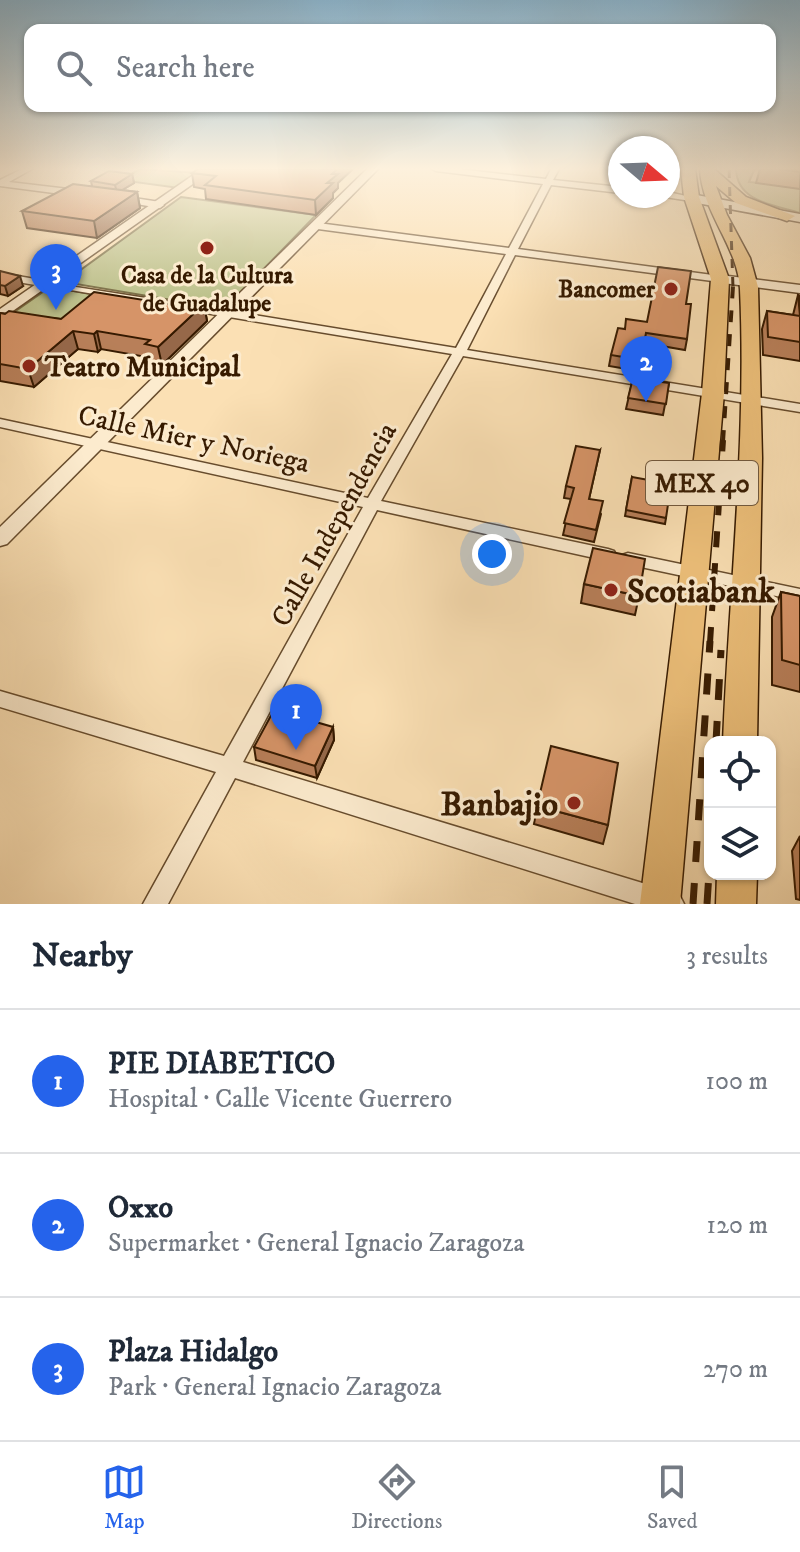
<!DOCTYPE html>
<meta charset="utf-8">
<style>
:root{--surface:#fff;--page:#f2f2f3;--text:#1f2937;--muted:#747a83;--line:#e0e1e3;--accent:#2563eb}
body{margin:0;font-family:"IM FELL DW Pica",serif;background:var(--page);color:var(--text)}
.controls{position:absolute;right:24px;bottom:24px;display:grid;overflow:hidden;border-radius:16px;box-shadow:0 2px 6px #0004}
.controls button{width:72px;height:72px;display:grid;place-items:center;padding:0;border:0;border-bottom:2px solid var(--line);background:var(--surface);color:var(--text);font:40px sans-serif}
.compass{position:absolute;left:608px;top:136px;width:72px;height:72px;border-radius:50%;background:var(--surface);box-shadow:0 2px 6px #0004;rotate:109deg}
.you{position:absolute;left:492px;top:554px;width:28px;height:28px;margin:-20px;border:6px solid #fff;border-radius:50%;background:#1a73e8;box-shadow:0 0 0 12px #1a73e833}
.badge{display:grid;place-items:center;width:52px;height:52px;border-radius:50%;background:var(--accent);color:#fff;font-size:26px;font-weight:700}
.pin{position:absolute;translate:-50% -66px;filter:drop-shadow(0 2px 4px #0008)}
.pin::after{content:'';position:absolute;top:42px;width:28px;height:24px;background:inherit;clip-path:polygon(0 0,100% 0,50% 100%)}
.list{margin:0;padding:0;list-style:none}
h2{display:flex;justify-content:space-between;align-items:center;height:104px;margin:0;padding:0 32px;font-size:34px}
h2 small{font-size:26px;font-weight:400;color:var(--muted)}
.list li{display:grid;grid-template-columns:52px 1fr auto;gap:24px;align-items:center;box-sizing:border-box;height:144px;padding:0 32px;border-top:2px solid var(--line)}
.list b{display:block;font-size:30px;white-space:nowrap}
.list p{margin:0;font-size:26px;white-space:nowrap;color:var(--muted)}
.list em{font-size:26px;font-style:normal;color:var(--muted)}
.icon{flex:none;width:44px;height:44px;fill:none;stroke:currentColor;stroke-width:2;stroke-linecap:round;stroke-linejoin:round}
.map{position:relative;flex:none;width:800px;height:904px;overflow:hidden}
.search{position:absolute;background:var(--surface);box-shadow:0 2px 6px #0004;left:24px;right:24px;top:24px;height:88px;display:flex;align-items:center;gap:20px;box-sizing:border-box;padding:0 28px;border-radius:16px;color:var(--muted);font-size:30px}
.sheet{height:536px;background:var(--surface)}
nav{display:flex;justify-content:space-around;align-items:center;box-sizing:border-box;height:112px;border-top:2px solid var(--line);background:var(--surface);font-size:22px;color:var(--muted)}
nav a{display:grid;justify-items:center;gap:4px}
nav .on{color:var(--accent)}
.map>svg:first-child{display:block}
</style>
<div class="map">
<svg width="800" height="904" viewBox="0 0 800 904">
<rect width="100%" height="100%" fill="#fbe0b4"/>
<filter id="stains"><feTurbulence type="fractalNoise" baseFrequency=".0025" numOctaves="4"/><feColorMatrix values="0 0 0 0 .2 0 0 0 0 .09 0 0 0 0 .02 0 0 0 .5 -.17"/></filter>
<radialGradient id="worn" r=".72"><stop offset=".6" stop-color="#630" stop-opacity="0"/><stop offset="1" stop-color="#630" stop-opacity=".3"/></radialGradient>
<g fill="#bec28d" stroke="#7a6e46" stroke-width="2">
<path d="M 140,169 L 200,173 L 179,188 L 120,180 Z"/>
<path d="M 736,169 L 760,169 L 754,170 L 749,182 L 800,187 L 800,213 C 774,205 737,202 736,169 Z"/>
<path d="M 181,197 L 316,215 L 225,309 L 64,282 Z"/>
<path d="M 50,287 L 110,297 L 62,334 L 0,322 Z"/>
</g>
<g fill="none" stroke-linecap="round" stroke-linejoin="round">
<defs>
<path id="pedestrian" d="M 44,282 L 229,311 L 233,314 L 229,317 L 47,286 L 44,286 Z"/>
<g id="minor">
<path d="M 22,169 L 32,169 L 9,182 L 77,190 L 81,193 L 77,196 L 0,186 L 0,180 Z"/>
<path d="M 432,169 L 458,169 L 546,179 L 551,169 L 559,169 L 553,180 L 620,187 L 620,193 L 551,185 L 518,249 L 720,276 L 725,279 L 720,282 L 515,255 L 467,350 L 800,404 L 800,412 L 463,356 L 381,501 L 608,549 L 614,551 L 616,555 L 614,559 L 608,561 L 377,510 L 243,762 L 672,892 L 680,896 L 684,904 L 635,904 L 235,778 L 168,904 L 143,904 L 216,772 L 0,707 L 0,691 L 224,756 L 363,507 L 0,427 L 0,419 L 368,498 L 452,354 L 229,317 L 223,314 L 229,311 L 456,348 L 506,254 L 318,229 L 313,226 L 318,223 L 509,248 L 543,184 L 436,171 Z"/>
<path d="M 668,192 L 695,198 L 691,201 L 665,197 L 668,196 Z"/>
<path d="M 121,196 L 160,202 L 164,205 L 160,208 L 118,201 L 118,197 Z"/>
<path d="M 0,273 L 47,281 L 52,284 L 47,287 L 0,279 Z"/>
<path d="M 628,553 L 800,589 L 800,601 L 622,563 L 620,559 L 622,555 Z"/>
</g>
<g id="tertiary">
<path d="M 202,169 L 214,169 L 0,320 L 0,309 Z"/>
<path d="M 367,169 L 378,169 L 7,544 L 0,546 L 0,527 Z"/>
<path d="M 720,275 L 800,285 L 800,293 L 715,282 L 713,279 Z"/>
</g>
<path id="secondary" d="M 691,194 L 800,214 L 800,222 L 686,201 L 686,195 Z"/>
<g id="primary">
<path d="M 681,169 L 695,169 L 699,197 L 729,279 L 724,393 L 680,904 L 640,904 L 702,393 L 711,279 L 684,197 Z"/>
<path d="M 700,169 L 714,169 L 746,197 L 795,216 L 787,221 L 736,203 L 716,186 L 727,215 L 750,258 L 758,287 L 762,458 L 757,742 L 723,742 C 729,592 747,440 740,289 C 738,246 702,213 700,169 Z"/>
<path d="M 717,874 L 757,874 L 756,904 L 716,904 Z"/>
</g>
</defs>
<use href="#pedestrian" stroke="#674c2d" stroke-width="3"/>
<use href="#minor" stroke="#674c2d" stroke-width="3"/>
<use href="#tertiary" stroke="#674c2d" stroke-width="3"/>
<use href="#secondary" stroke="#361a00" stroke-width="3"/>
<use href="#primary" stroke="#361a00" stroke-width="3"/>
<use href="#pedestrian" fill="#fcebce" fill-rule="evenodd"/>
<use href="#minor" fill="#fcebce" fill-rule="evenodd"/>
<use href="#tertiary" fill="#fcebce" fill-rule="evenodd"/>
<use href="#secondary" fill="#fcebce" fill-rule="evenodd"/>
<use href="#primary" fill="#eec07a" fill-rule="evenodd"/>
<path stroke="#361a00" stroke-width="3" stroke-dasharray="9 9" stroke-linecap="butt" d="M 729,169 L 733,288"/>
<path stroke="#361a00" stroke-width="4" stroke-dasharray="12 12" stroke-linecap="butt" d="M 723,442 L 733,286"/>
<path stroke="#361a00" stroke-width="6" stroke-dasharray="16 16" stroke-linecap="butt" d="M 710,643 L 723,440"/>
<g stroke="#361a00" stroke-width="7" stroke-dasharray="21 21" stroke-linecap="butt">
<path d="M 716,742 L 721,650"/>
<path d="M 693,904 L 710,641"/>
<path d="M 707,904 L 710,857"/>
</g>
</g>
<g fill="#b87f59" stroke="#361a00" stroke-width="2">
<path d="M 760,169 L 800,169 L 800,189 L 756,183 Z"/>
<path d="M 192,173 L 338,183 L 338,188 L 333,193 L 333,198 L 316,215 L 206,199 L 205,189 L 194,187 Z"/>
<path d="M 132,174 L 134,183 L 122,190 L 137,192 L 140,208 L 97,238 L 27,228 L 22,211 L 92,186 L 91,181 Z"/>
<path d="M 0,271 L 23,286 L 8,296 L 0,294 Z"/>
<path d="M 798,295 L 800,296 L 800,361 L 763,355 L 762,329 L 767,311 L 793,315 Z"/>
<path d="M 204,304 L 207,321 L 162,365 L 148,362 L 147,357 L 101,349 L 98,352 L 78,349 L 34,387 L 0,381 L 0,313 L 61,319 Z"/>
<path d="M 686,304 L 687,339 L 685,350 L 644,343 L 639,371 L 609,366 L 611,355 L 625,329 L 647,322 Z"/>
<path d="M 633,378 L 669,383 L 663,415 L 626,409 Z"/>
<path d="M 600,450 L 589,499 L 601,514 L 594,542 L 563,535 L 571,499 L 564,498 L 566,486 Z"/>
<path d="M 632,477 L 666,518 L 665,524 L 625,516 Z"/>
<path d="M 584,584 L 639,596 L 635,615 L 581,603 Z"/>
<path d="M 781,592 L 800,596 L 800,692 L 772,685 L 772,617 Z"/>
<path d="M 333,727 L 334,740 L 317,778 L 256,760 L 254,747 Z"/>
<path d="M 537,806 L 608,825 L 603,844 L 534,824 Z"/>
<path d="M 800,836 L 800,900 L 796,899 L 792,851 Z"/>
</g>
<g fill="#966849" stroke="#361a00" stroke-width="2">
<path d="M 337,169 L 353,169 L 338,183 L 338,188 L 333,193 L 333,198 L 316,215 L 315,200 L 332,174 Z"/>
<path d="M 132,174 L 134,183 L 117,193 L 115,185 Z"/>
<path d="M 137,192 L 140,208 L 97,238 L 94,221 Z"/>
<path d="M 20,276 L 23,286 L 8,296 L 5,286 Z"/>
<path d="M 204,304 L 207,321 L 162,365 L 158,347 Z"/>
<path d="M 73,331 L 78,349 L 34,387 L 28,369 Z"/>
<path d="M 97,331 L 101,349 L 98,352 L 94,334 Z"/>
<path d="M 333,727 L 334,740 L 317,778 L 315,766 Z"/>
</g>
<g fill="#d69468" stroke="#361a00" stroke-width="2">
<path d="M 198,169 L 337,169 L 332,174 L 338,174 L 327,183 L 333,183 L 315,200 L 205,185 L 216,176 L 192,173 Z"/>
<path d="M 778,169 L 800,169 L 800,172 Z"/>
<path d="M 109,171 L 132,174 L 115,185 L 91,181 Z"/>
<path d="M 73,184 L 137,192 L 94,221 L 22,211 Z"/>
<path d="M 658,267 L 691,271 L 686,304 L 691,304 L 687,339 L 646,333 L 641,360 L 611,355 L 618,328 L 625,329 L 626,319 L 647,322 Z"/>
<path d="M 0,271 L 20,276 L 5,286 L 0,285 Z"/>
<path d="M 94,292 L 187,307 L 192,302 L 204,304 L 158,347 L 145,344 L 150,340 L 97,331 L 94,334 L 73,331 L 28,369 L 0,364 L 0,313 L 5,314 L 9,311 L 61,319 Z"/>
<path d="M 798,295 L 800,296 L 800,342 L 768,337 L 767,311 L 800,316 Z"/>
<path d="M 633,378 L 669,383 L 666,404 L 628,398 Z"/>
<path d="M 576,446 L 600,450 L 589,499 L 603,501 L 596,530 L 564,523 L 574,488 L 566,486 Z"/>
<path d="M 632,477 L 671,484 L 666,518 L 626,510 Z"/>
<path d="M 593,548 L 645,559 L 639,596 L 584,584 Z"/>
<path d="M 781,592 L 800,596 L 800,665 L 782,660 Z"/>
<path d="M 274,710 L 333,727 L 315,766 L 254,747 Z"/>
<path d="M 551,746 L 618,763 L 608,825 L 537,806 Z"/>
</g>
<linearGradient id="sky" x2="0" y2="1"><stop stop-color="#8bb7d2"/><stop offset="0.57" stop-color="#fdf1dd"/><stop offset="1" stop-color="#fdf1dd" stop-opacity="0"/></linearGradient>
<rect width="800" height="296" fill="url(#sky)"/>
<g fill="#8f2418" stroke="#fcebce" stroke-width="3">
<circle cx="207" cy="248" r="8"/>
<circle cx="671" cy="289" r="8"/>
<circle cx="29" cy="366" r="8"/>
<circle cx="611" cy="590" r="8"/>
<circle cx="574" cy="803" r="8"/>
</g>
<g text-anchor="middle" stroke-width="6" stroke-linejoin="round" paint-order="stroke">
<g font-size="24" font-weight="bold" fill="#361a00" stroke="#fcebce">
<text x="207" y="283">Casa de la Cultura<tspan x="207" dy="28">de Guadalupe</tspan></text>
<text x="655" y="297" text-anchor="end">Bancomer</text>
</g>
<rect fill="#fcebce" stroke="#71593e" stroke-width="2" x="646" y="461" width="112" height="44" rx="6"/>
<g font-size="26" font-weight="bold" fill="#361a00">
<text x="702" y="492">MEX 40</text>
</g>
<g font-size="28" font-weight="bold" fill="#361a00" stroke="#fcebce" text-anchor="start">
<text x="45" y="376">Teatro Municipal</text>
</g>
<g font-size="28" fill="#361a00" stroke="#fcebce">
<text transform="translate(194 438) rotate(12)" y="10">Calle Mier y Noriega</text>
<text transform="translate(333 524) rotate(-61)" y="10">Calle Independencia</text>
</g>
<g font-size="34" font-weight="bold" fill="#361a00" stroke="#fcebce" text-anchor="start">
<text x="627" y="602">Scotiabank</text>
<text x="558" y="815" text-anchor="end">Banbajio</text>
</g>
</g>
<rect width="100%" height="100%" filter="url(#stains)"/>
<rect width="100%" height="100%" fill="url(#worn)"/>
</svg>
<div class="controls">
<button><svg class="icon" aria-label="locate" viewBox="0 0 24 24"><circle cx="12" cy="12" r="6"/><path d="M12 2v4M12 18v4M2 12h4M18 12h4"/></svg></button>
<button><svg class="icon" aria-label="layers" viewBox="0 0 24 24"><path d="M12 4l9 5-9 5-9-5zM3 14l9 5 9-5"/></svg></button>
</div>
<svg class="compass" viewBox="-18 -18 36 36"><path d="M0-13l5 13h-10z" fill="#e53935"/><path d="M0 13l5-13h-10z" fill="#747a83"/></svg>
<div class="you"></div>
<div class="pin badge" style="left:296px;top:750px">1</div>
<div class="pin badge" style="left:646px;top:402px">2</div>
<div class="pin badge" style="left:56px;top:310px">3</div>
<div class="search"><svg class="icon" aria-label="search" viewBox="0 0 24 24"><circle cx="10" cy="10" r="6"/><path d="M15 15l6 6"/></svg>Search here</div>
</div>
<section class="sheet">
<h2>Nearby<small>3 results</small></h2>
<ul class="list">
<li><span class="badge">1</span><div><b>PIE DIABETICO</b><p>Hospital · Calle Vicente Guerrero</p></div><em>100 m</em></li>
<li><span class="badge">2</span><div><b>Oxxo</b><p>Supermarket · General Ignacio Zaragoza</p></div><em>120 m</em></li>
<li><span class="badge">3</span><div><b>Plaza Hidalgo</b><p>Park · General Ignacio Zaragoza</p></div><em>270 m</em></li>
</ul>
</section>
<nav>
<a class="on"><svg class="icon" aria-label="map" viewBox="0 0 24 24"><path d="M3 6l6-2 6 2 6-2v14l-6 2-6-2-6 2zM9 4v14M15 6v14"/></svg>Map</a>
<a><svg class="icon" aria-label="directions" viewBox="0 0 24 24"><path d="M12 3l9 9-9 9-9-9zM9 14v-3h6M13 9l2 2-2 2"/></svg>Directions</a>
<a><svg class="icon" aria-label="saved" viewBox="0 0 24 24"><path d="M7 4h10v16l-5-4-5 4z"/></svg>Saved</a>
</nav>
